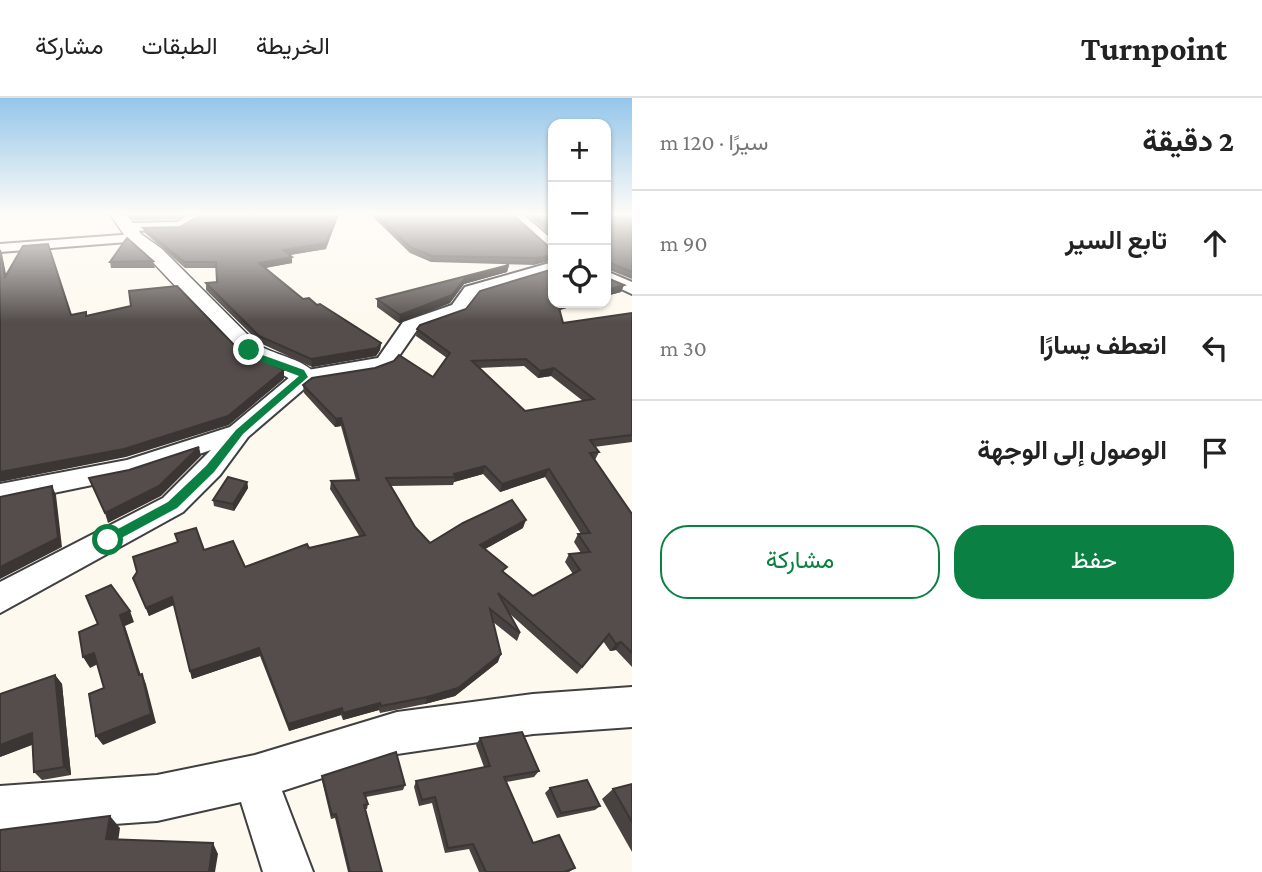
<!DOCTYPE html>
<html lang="ar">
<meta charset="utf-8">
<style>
:root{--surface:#fff;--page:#f6f6f6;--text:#222;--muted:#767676;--line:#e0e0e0;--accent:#0b8043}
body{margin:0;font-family:"Crimson Pro",Vazirmatn,serif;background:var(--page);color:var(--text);direction:rtl}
.controls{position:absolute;right:21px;top:21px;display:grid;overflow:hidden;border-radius:14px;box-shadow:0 2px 5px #0004}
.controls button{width:63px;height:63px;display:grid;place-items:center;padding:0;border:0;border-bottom:2px solid var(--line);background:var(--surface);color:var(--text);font:35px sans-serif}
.stop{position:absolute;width:21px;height:21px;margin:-16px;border:5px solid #0b8043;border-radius:50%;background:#fff}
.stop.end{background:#0b8043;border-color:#fff;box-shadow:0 2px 7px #0008}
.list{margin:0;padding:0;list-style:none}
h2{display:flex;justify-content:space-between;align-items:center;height:91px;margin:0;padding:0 28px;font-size:30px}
h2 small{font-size:23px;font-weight:400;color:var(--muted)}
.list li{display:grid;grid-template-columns:46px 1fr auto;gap:21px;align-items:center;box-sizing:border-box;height:105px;padding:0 28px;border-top:2px solid var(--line)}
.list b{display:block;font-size:26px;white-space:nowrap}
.list em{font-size:23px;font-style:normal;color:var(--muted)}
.actions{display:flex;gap:14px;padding:21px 28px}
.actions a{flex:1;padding:16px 0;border:2px solid var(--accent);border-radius:28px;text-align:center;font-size:24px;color:var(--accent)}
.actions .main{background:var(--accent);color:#fff}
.icon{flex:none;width:38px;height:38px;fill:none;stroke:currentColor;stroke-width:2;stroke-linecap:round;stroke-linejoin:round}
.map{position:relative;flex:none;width:632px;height:774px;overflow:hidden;direction:ltr}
header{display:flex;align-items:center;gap:42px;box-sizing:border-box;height:98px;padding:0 35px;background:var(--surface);border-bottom:2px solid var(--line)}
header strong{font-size:33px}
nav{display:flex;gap:38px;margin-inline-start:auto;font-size:24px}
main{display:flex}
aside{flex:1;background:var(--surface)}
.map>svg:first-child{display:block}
</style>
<header>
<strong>Turnpoint</strong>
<nav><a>الخريطة</a><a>الطبقات</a><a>مشاركة</a></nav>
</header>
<main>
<aside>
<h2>2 دقيقة<small>سيرًا · 120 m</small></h2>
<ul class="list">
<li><svg class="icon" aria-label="ahead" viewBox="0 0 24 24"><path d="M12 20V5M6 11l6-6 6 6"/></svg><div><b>تابع السير</b></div><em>90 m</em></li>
<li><svg class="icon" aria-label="left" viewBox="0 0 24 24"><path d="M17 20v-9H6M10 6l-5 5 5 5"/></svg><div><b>انعطف يسارًا</b></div><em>30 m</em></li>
<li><svg class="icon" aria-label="arrive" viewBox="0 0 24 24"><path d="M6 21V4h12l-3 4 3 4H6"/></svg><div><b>الوصول إلى الوجهة</b></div></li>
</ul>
<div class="actions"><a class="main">حفظ</a><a>مشاركة</a></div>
</aside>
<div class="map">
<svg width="632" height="774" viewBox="0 0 632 774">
<rect width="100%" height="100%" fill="#fdf9ef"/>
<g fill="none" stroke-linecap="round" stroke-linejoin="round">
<defs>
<g id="minor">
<path d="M 191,116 L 207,116 L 180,132 L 128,133 L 121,129 L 128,125 L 177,124 Z"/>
<path d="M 508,116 L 522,116 L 553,142 L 553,153 L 548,152 Z"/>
<path d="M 135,136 L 142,140 L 140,143 L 0,154 L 0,146 Z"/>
<path d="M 553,164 L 553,174 L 477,197 L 464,215 L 417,232 L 392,268 L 373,275 L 311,285 L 248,339 L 220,377 L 183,414 L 0,515 L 0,484 L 163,400 L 211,352 L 131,379 L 0,406 L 0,386 L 127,362 L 230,329 L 296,274 L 378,260 L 403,224 L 452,207 L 465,189 Z"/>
<path d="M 606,173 L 632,184 L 632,196 L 606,184 Z"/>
<path d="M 632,589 L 632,629 L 533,636 L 397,656 L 282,693 L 313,774 L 263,774 L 241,704 L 157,723 L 0,734 L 0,688 L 157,677 L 255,657 L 397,614 L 533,596 Z"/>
</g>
<path id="tertiary" d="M 110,116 L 126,116 L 141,136 L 162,151 L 258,247 C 277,258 306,261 318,279 L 314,285 L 294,285 C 287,275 253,266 240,257 L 148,159 L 129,144 Z"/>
</defs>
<use href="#minor" stroke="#404040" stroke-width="4"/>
<use href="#tertiary" stroke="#404040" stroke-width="3"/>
<use href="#minor" fill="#fff" fill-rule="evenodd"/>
<use href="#tertiary" fill="#fff" fill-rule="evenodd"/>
</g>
<g fill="#484240" fill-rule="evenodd">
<path d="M 128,116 L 189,116 L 176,121 L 134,122 Z"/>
<path d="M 370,116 L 513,116 L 548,148 L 534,167 L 431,164 L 410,155 Z"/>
<path d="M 526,116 L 553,116 L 553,139 Z"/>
<path d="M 606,116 L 632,116 L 632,181 L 607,171 L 607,180 L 624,187 L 621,194 L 606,198 Z"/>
<path d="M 180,129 L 326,151 L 289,157 L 292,165 L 265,170 L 303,201 L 317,207 L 381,245 L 380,252 L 376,258 L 312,269 L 260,245 L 206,192 L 206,185 L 217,184 L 217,170 L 185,170 L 145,135 L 143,130 Z"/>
<path d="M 153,163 L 155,170 L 111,170 L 110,164 Z"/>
<path d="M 509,167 L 507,174 L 464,186 L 450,205 L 399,225 L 377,209 L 377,201 Z"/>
<path d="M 553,205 L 583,205 L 560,212 L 563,225 L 632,215 L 632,344 L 594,349 L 599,354 L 595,362 L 632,416 L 632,569 L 616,552 L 610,553 L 603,543 L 577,576 L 510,516 L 520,535 L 517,543 L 493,524 L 498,564 L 455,598 L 425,606 L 380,615 L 379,612 L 343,622 L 341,617 L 289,633 L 260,558 L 192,581 L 174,507 L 149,518 L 133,480 L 204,452 L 245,469 L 309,450 L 360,439 L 330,391 L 331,383 L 356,382 L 341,328 L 335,329 L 304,295 L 303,287 L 433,279 L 447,260 L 416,238 L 417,231 L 466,211 ZM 524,268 L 538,280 L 551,278 L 583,303 L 525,313 L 479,270 ZM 483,376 L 500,394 L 545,379 L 581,436 L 578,436 L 574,444 L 581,455 L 569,456 L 565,464 L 573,476 L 533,498 L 505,475 L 485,451 L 523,430 L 430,445 L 415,429 L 391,388 L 453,387 L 454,384 Z"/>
<path d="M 247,384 L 248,390 L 234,413 L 214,408 L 213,402 Z"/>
<path d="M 55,577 L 62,586 L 71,677 L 42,682 L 34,674 L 32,647 L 0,659 Z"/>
<path d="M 480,640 L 539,673 L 534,679 L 506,684 L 533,745 L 575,770 L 569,774 L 479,774 L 469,751 L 445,755 L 432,705 L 419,708 L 414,689 L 416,683 L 484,669 L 476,647 Z"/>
<path d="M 322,678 L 405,687 L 403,692 L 366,699 L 368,706 L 367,711 L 365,711 L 382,774 L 348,774 L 335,720 L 331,721 L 322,683 Z"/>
<path d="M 632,686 L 632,754 L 602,701 L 613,691 Z"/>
<path d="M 550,690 L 600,708 L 595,712 L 557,720 L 545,695 Z"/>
</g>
<g fill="#3b3634">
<path d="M 175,116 L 189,116 L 176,121 Z"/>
<path d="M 337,116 L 339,116 L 326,151 L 284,158 L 283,152 Z"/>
<path d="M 0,151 L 2,156 L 8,186 L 5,179 Z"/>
<path d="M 553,157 L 553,162 L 534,167 L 536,160 Z"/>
<path d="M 292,159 L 292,165 L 259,171 L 259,165 Z"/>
<path d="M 509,167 L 507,174 L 464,186 L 450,205 L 399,225 L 400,217 L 466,179 Z"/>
<path d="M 624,187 L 621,194 L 606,198 L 606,192 Z"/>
<path d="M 562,205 L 583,205 L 556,213 L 558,206 Z"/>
<path d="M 381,245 L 380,252 L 376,258 L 312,269 L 311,261 Z"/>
<path d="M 554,270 L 551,278 L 538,280 L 540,273 Z"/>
<path d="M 284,272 L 284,281 L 229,327 L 126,359 L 0,384 L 0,374 Z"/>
<path d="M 341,320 L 341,328 L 335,329 L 336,321 Z"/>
<path d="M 199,349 L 201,358 L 161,398 L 108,425 L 105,415 Z"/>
<path d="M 485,368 L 483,376 L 454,384 L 455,379 L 454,376 Z"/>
<path d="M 549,371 L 545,379 L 500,394 L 502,386 Z"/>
<path d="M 247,384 L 248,390 L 234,413 L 233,406 Z"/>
<path d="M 52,388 L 56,397 L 62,449 L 0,481 L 0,469 Z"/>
<path d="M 526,422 L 523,430 L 478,455 L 480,447 Z"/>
<path d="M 172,499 L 175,506 L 149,518 L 146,510 Z"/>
<path d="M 130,513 L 134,524 L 125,528 L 144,587 L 139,577 L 120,517 Z"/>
<path d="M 621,544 L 616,552 L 610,553 L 616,546 Z"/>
<path d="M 259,550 L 260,558 L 192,581 L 190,573 Z"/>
<path d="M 94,555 L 100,565 L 90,570 L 83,559 Z"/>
<path d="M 501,556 L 498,564 L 455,598 L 425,606 L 427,599 Z"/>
<path d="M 142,576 L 146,586 L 156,625 L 103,647 L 96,638 Z"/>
<path d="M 55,577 L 62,586 L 71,677 L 64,669 Z"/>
<path d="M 380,605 L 379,612 L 343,622 L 343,615 Z"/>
<path d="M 342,610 L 341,617 L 289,633 L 288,626 Z"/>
<path d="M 32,635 L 39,644 L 0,659 L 0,647 Z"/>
<path d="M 110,718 L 120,730 L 117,751 L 106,741 Z"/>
<path d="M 213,745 L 218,756 L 215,774 L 209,774 Z"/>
</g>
<g fill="#544d4b" stroke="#3b3634" stroke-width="2" fill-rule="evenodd">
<path d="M 202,116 L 337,116 L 326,145 L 283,152 L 292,159 L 259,165 L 303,201 L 309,200 L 317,207 L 320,206 L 381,245 L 377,250 L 311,261 L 259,238 L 206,185 L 217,184 L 216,164 L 184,164 L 143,130 L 180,129 Z"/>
<path d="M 376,116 L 512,116 L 548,148 L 553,149 L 553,157 L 536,160 L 432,158 L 410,149 Z"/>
<path d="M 534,116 L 553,116 L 553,132 Z"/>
<path d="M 606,116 L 632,116 L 632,174 L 608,164 L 607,180 L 624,187 L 606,192 Z"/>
<path d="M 127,140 L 153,163 L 110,164 Z"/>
<path d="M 48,146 L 71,217 L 86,214 L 86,218 L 131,208 L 129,193 L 177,188 L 238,251 L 284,272 L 228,318 L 124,351 L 0,374 L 0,152 L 5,179 L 23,148 Z"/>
<path d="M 509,167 L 466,179 L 452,197 L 400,217 L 377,201 Z"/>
<path d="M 553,171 L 553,205 L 562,205 L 558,206 L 563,225 L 632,215 L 632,337 L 590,342 L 599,354 L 590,355 L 632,416 L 632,555 L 621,544 L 616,546 L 609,536 L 582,569 L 498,495 L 520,535 L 490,511 L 501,556 L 458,590 L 427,599 L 381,608 L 380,605 L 343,615 L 342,610 L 288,626 L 259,550 L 190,573 L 172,499 L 146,510 L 133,480 L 137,474 L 133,459 L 178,444 L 175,436 L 196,430 L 204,452 L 233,443 L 245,469 L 307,446 L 309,450 L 365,437 L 331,383 L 359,382 L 341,320 L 336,321 L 303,287 L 312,280 L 375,270 L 394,263 L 399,257 L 433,279 L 450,255 L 417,231 L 420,227 L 466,211 L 480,193 ZM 526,261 L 540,273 L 554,270 L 594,301 L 525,313 L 472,263 ZM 485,368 L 502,386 L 549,371 L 590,435 L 578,436 L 590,454 L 569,456 L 580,472 L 533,498 L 502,473 L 507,469 L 480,447 L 526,422 L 512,402 L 463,425 L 430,445 L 415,429 L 386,380 L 455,379 L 454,376 Z"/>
<path d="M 199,349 L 159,388 L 105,415 L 89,380 L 129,372 Z"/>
<path d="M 228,379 L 247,384 L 233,406 L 213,402 Z"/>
<path d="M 52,388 L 58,440 L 0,469 L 0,399 Z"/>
<path d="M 111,487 L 130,513 L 120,517 L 139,577 L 142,576 L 151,616 L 96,638 L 89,596 L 104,590 L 94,555 L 83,559 L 79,534 L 98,526 L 86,498 Z"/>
<path d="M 55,577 L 64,669 L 34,674 L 32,635 L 0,647 L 0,596 Z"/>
<path d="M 522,634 L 539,673 L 504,679 L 533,745 L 559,737 L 575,770 L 564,774 L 486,774 L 473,746 L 448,750 L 435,699 L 422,702 L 416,683 L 490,668 L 480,640 Z"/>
<path d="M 396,654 L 405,687 L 364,695 L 368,706 L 364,707 L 382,774 L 350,774 L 336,716 L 332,717 L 322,678 Z"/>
<path d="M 587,682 L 600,708 L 561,715 L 550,690 Z"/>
<path d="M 632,686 L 632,724 L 613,691 Z"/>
<path d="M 110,718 L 106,741 L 213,745 L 209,774 L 0,774 L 0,732 Z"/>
</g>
<linearGradient id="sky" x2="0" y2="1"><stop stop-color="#95c6ea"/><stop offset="0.52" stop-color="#fefcf8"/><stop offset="1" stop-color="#fefcf8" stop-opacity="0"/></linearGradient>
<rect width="632" height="224" fill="url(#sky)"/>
<path fill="#0b8043" d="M 246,251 L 304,272 L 308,279 L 243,336 L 214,374 L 177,410 L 112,445 L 103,445 L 103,439 L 168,404 L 206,368 L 236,332 L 299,278 L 254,261 Z"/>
</svg>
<div class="controls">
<button>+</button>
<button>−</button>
<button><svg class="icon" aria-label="locate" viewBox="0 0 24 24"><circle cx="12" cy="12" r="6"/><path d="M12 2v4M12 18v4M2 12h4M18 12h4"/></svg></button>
</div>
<div class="stop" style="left:108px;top:442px"></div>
<div class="stop end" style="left:249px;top:252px"></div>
</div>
</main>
